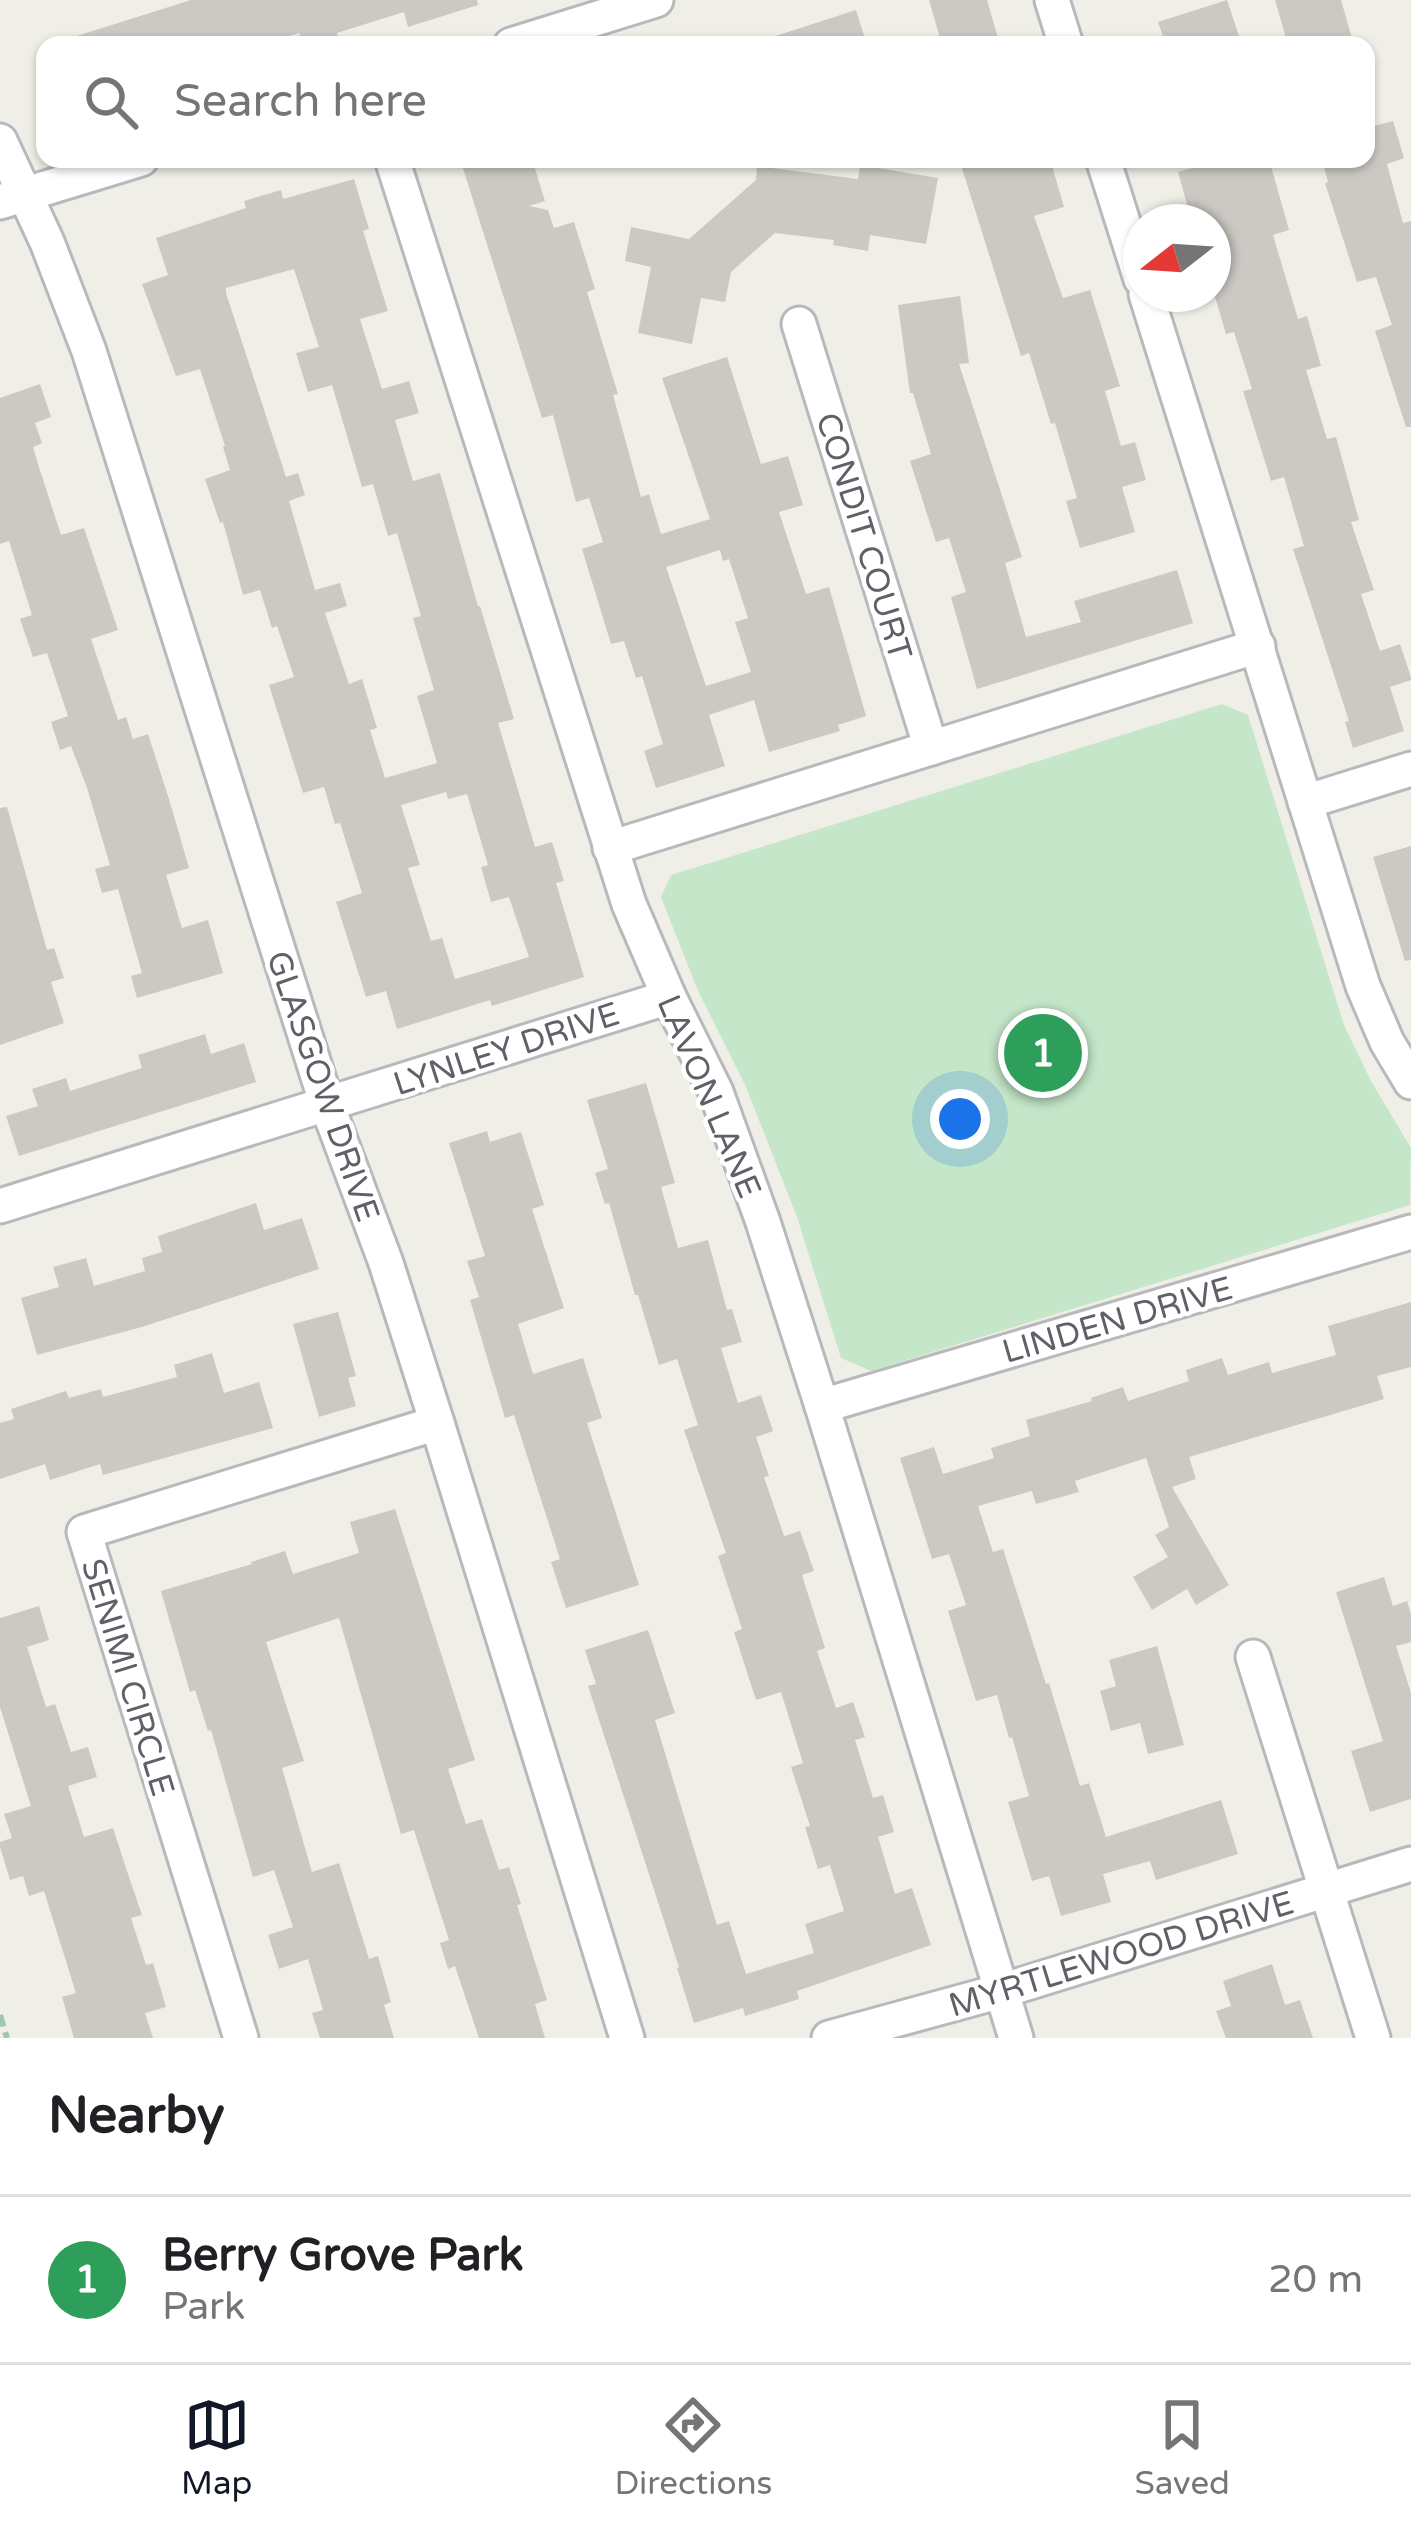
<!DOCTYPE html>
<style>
:root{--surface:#fff;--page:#f2f2f2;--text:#202124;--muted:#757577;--line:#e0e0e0;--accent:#111827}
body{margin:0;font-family:"Varela Round",sans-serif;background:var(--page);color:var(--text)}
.compass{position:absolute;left:1123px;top:204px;width:108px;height:108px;border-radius:50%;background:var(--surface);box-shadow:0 3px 9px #0004;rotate:253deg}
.you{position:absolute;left:960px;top:1119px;width:42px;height:42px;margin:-30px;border:9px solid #fff;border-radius:50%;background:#1a73e8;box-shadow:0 0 0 18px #1a73e833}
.badge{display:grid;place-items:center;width:78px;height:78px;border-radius:50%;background:var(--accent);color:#fff;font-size:39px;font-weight:700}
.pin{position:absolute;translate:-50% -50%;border:6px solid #fff;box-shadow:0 3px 12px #0006}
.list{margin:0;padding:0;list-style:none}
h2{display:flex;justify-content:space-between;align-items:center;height:156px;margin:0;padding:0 48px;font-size:51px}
h2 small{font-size:39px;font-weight:400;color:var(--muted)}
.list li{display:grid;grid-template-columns:78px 1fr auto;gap:36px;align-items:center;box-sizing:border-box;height:168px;padding:0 48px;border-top:3px solid var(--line)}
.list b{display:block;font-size:45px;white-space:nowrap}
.list p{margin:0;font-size:39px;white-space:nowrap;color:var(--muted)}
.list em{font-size:39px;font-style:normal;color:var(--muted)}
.icon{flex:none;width:66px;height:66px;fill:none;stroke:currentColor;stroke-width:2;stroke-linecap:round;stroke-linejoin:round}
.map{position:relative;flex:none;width:1411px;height:2038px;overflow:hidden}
.search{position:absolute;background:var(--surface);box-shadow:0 3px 9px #0004;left:36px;right:36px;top:36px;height:132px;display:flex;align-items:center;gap:30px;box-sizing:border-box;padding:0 42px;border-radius:24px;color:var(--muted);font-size:45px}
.sheet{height:324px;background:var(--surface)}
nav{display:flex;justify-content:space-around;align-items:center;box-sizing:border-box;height:168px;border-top:3px solid var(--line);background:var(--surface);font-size:33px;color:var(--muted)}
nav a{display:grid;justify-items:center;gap:6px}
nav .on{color:var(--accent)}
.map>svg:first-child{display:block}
</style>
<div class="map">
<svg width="1411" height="2038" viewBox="0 0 1411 2038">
<rect width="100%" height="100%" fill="#f0efe7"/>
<path fill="#c5e6c8" d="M 1222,704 L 1248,715 L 1344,1025 L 1371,1081 L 1411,1148 L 1410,1205 L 871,1371 L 841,1358 L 797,1217 L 746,1087 L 698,991 L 661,897 L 671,875 Z"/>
<g fill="#ccc9c4" fill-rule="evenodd">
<path d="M 191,0 L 477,0 L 478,5 L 408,27 L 404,12 L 337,33 L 340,45 L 303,45 L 299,33 L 262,45 L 65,45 L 64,40 Z"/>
<path d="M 929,0 L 987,0 L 1000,45 L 942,45 Z"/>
<path d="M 1227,0 L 1240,39 L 1222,45 L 1166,45 L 1158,22 Z"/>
<path d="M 1275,0 L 1341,0 L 1354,45 L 1288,45 Z"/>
<path d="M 856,10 L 867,45 L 764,45 L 763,40 Z"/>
<path d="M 1393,121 L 1404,158 L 1387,164 L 1403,223 L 1411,221 L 1411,427 L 1406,427 L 1375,331 L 1392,325 L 1376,277 L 1357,282 L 1325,183 L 1328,182 L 1322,159 L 1366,159 L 1366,128 Z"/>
<path d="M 460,159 L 532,159 L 545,201 L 529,206 L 548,210 L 554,228 L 574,222 L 595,289 L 587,292 L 618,394 L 613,395 L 641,497 L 649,494 L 661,534 L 710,519 L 662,378 L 727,357 L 761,464 L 788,456 L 803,505 L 779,512 L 806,594 L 829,587 L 866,716 L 838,725 L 840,731 L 769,752 L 754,700 L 709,715 L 725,766 L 656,788 L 644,751 L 663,744 L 642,676 L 636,678 L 624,641 L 611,644 L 582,549 L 603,542 L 589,498 L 576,502 L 553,415 L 542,418 ZM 720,550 L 723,561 L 729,559 L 748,618 L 735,622 L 751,672 L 706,686 L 666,567 Z"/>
<path d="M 959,159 L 1050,159 L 1064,207 L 1034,216 L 1063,298 L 1090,290 L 1120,386 L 1105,391 L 1121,446 L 1135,442 L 1146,480 L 1122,487 L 1135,532 L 1080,548 L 1066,501 L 1077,498 L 1055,423 L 1051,424 L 1029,353 L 1021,356 Z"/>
<path d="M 1208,159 L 1269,159 L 1289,230 L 1273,235 L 1298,319 L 1307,316 L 1321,366 L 1306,370 L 1327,439 L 1336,437 L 1359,520 L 1351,522 L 1374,590 L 1361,594 L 1380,651 L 1400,644 L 1411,677 L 1411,680 L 1390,687 L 1404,731 L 1353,748 L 1345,722 L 1349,721 L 1293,549 L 1304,546 L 1284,477 L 1271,481 L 1243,391 L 1252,389 L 1234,332 L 1226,334 L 1213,290 L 1213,222 L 1192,222 L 1178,172 L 1209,163 Z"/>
<path d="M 860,165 L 938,178 L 926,244 L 870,235 L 868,251 L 833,245 L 834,240 L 775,233 L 731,272 L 725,302 L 701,298 L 692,344 L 638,333 L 651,267 L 625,261 L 631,227 L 689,239 L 756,180 L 757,166 L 858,179 Z"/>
<path d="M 354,179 L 369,229 L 363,231 L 388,311 L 360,319 L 382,389 L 409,381 L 419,413 L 395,420 L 413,481 L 440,473 L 478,606 L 480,606 L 514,719 L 498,723 L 535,847 L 552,842 L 564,881 L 556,883 L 584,977 L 492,1006 L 490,1000 L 397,1029 L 386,991 L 366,997 L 336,902 L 362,893 L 340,823 L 335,824 L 324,787 L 303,793 L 269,685 L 294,677 L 277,626 L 272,628 L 260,590 L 243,595 L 223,522 L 220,523 L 205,479 L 230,470 L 223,447 L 225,446 L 200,369 L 176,376 L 142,284 L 168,275 L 156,238 L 246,208 L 244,201 L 281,190 L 283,199 ZM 294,269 L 319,347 L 296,353 L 308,392 L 332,385 L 362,487 L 373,484 L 388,536 L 397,533 L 421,616 L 413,618 L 434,690 L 417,696 L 437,763 L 385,778 L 370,730 L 377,728 L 362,679 L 349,684 L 325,613 L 347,606 L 340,583 L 315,590 L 289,501 L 305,495 L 298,473 L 286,477 L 226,293 L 226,288 ZM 446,792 L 448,799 L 467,794 L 488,865 L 481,867 L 491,902 L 509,897 L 529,957 L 455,979 L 442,938 L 431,941 L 408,868 L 420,865 L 401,805 Z"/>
<path d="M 960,296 L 969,363 L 959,364 L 1022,557 L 1005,563 L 1026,637 L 1081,622 L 1074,601 L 1177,570 L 1193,623 L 977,689 L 951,597 L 966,592 L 949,538 L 936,542 L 910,461 L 931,454 L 913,393 L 910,393 L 898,305 Z"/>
<path d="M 40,384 L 51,417 L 35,423 L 42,443 L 33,447 L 38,464 L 61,535 L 84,528 L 118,630 L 91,639 L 118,720 L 126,717 L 133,739 L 148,734 L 169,799 L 189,868 L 166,875 L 182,928 L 208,920 L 223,973 L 137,998 L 131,976 L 142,973 L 118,889 L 102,893 L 95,869 L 110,865 L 87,788 L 71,746 L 60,750 L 51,722 L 68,716 L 47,653 L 33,657 L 20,619 L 32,615 L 9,541 L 0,544 L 0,398 Z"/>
<path d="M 7,807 L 47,950 L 54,948 L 64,978 L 51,982 L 64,1023 L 0,1045 L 0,808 Z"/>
<path d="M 1411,846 L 1411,960 L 1405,961 L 1373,857 Z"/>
<path d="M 205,1034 L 211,1054 L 244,1043 L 256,1082 L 19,1156 L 6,1116 L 38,1106 L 32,1089 L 66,1078 L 70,1091 L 142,1068 L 138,1055 Z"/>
<path d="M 646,1083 L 675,1183 L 661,1187 L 678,1248 L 708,1240 L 727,1310 L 732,1309 L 742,1342 L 721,1348 L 738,1403 L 761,1395 L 773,1431 L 756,1437 L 769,1476 L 764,1477 L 784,1536 L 800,1531 L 814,1571 L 802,1575 L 825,1648 L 817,1651 L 836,1708 L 853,1702 L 865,1737 L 855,1740 L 873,1798 L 883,1795 L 894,1832 L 878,1837 L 895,1894 L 912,1888 L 931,1945 L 797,1991 L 799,1999 L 745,2016 L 743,2008 L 694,2023 L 677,1968 L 679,1967 L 588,1686 L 596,1684 L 585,1650 L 648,1630 L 675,1713 L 655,1720 L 717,1925 L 729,1921 L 746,1974 L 814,1953 L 805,1924 L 844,1911 L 830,1865 L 818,1869 L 805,1827 L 810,1826 L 791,1767 L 803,1763 L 781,1692 L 756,1700 L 734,1632 L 742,1629 L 718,1556 L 726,1553 L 684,1430 L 698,1425 L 677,1359 L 659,1365 L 638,1295 L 635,1295 L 609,1203 L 605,1204 L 595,1173 L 608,1169 L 587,1100 Z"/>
<path d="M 487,1131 L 490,1142 L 521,1132 L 544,1205 L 532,1209 L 564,1308 L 518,1324 L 533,1374 L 583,1358 L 602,1418 L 587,1423 L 639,1585 L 566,1608 L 551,1562 L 560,1559 L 514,1415 L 505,1418 L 470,1300 L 479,1297 L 467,1261 L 485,1256 L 449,1143 Z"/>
<path d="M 256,1203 L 264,1230 L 302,1218 L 319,1269 L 142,1327 L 37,1355 L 21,1298 L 59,1287 L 53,1267 L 86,1258 L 94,1286 L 145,1271 L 142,1258 L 162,1252 L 158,1236 Z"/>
<path d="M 1411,1302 L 1411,1367 L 1377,1376 L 1384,1399 L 1189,1457 L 1196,1479 L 1172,1487 L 1229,1585 L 1196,1605 L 1187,1589 L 1152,1610 L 1133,1577 L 1168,1557 L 1155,1535 L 1169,1527 L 1146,1458 L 1075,1481 L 1079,1492 L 1036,1504 L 1032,1491 L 978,1506 L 993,1552 L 1003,1549 L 1046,1684 L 1049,1683 L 1080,1786 L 1089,1783 L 1106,1837 L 1221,1800 L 1238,1854 L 1156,1880 L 1150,1861 L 1103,1874 L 1111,1902 L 1061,1916 L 1049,1876 L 1032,1881 L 1008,1802 L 1029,1796 L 1012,1737 L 1009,1738 L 997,1695 L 976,1701 L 948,1611 L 966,1605 L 949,1554 L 932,1559 L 900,1458 L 934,1447 L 943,1474 L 994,1458 L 991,1448 L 1030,1436 L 1026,1420 L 1092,1401 L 1091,1398 L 1123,1387 L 1128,1401 L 1189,1381 L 1186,1370 L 1222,1358 L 1228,1375 L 1269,1362 L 1272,1373 L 1336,1355 L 1328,1326 Z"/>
<path d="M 338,1312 L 356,1376 L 348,1378 L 356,1406 L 319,1417 L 293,1324 Z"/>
<path d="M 212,1353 L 224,1393 L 259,1382 L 273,1428 L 103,1475 L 100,1464 L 50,1480 L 45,1464 L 0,1479 L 0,1423 L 14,1419 L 11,1409 L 66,1391 L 69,1398 L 101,1389 L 103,1397 L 177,1377 L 174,1365 Z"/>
<path d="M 395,1509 L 475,1760 L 448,1769 L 466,1824 L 482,1819 L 499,1870 L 509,1867 L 521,1904 L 517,1905 L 547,2000 L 535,2004 L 545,2038 L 479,2038 L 455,1966 L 448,1969 L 440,1943 L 449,1940 L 414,1830 L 401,1834 L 339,1618 L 266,1642 L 304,1761 L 282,1768 L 312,1872 L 339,1863 L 369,1959 L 378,1956 L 391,2002 L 384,2005 L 394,2038 L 320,2038 L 312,2013 L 323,2010 L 308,1959 L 279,1969 L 268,1935 L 293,1927 L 274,1870 L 253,1877 L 211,1730 L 208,1731 L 195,1690 L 190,1692 L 161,1591 L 252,1564 L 251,1562 L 285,1551 L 293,1574 L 359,1553 L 350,1522 Z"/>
<path d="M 1384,1577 L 1393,1606 L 1407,1601 L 1411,1614 L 1411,1642 L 1396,1646 L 1411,1693 L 1411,1799 L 1370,1812 L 1351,1751 L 1383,1741 L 1336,1592 Z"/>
<path d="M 39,1606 L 49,1640 L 27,1647 L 46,1707 L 55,1704 L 71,1752 L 88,1747 L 97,1777 L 68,1786 L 84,1837 L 113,1828 L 128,1874 L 142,1915 L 131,1918 L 146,1965 L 153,1963 L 166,2007 L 145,2013 L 153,2038 L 74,2038 L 62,1997 L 76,1993 L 44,1891 L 29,1896 L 23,1876 L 10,1880 L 0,1847 L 0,1842 L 12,1838 L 4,1814 L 31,1806 L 0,1707 L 0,1618 Z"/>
<path d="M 1157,1646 L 1184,1745 L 1148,1754 L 1140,1723 L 1111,1731 L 1100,1691 L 1116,1686 L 1109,1660 Z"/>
<path d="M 1272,1964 L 1285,2005 L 1300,2000 L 1313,2038 L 1226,2038 L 1216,2011 L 1231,2006 L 1223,1981 Z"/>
</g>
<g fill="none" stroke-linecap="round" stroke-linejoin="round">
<defs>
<g id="minor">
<path d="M 1052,0 L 1066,45"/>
<path d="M 511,45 L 656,0"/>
<path d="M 0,141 L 47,242 L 89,351 L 327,1105 L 386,1263 L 437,1423 L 627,2038"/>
<path d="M 392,159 L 629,904 L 669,997 L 716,1092 L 763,1222 L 822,1406 L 1016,2038"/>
<path d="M 1103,159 L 1141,279"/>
<path d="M 0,202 L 141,159"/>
<path d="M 1146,294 L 1363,986 L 1387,1042 L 1411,1082"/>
<path d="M 799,324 L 931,748"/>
<path d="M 1305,802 L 1411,769"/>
<path d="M 610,848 L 1258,646"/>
<path d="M 0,1206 L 669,997"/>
<path d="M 822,1406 L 1411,1232"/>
<path d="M 1253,1657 L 1373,2038"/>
<path d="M 241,2038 L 84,1532 L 437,1423"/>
<path d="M 829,2038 L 1001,1991 L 1411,1864"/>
</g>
</defs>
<use href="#minor" stroke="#b7b9bd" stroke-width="39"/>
<path stroke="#9ec7ae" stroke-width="6" stroke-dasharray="12 6" stroke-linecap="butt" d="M 0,2015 L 7,2038"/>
<use href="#minor" stroke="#fff" stroke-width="33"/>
</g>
<g text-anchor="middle" stroke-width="9" stroke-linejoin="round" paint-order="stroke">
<g font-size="33" fill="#5e6167" stroke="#fff">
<text transform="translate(865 536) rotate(73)" y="12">CONDIT COURT</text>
<text transform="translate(506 1048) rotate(-18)" y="12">LYNLEY DRIVE</text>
<text transform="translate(324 1086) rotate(71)" y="12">GLASGOW DRIVE</text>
<text transform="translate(710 1096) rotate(67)" y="12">LAVON LANE</text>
<text transform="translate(1117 1319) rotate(-16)" y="12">LINDEN DRIVE</text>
<text transform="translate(129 1677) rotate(73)" y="12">SENIMI CIRCLE</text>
<text transform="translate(1121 1953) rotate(-17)" y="12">MYRTLEWOOD DRIVE</text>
</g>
</g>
</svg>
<svg class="compass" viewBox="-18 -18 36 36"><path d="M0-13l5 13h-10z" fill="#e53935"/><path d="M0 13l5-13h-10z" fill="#757577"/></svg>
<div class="you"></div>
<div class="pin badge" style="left:1043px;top:1053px;background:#2e9e5b">1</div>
<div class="search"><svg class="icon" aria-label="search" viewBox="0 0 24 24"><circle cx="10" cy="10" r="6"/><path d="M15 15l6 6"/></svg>Search here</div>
</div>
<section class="sheet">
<h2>Nearby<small></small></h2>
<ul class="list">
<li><span class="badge" style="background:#2e9e5b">1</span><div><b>Berry Grove Park</b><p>Park</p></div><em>20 m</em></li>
</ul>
</section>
<nav>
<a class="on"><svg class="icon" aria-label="map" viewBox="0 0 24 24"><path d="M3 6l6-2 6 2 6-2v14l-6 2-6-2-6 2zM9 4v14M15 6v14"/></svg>Map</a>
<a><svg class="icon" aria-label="directions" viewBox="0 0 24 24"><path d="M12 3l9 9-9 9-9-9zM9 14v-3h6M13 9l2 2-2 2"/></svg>Directions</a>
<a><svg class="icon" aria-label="saved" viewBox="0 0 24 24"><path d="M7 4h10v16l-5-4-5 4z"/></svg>Saved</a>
</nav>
